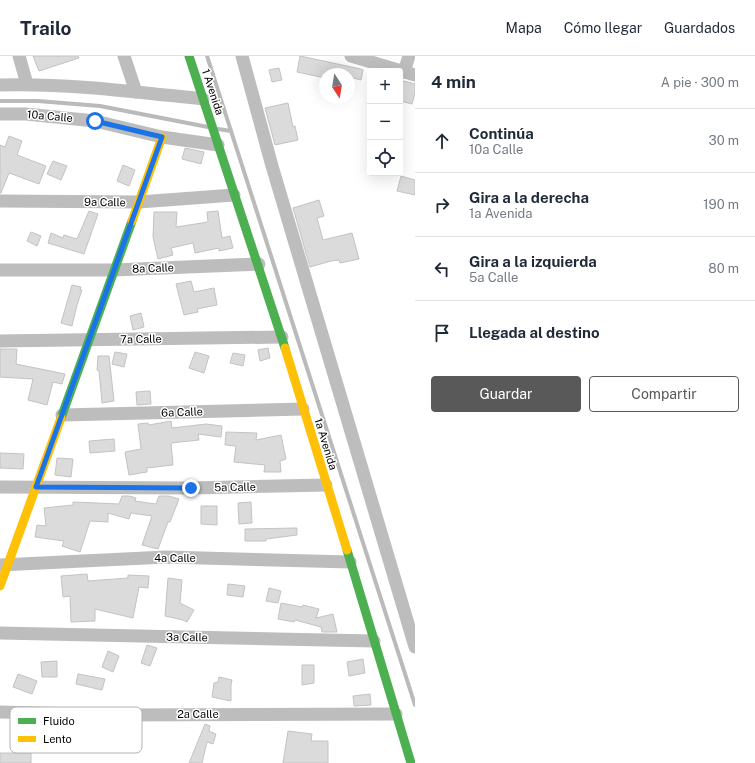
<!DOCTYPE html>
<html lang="es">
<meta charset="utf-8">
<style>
:root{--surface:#fff;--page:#f6f6f7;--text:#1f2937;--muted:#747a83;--line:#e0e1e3;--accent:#595959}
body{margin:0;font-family:"Public Sans",sans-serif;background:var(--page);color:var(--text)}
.controls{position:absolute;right:12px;top:12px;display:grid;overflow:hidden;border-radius:4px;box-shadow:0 4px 16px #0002}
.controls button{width:36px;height:36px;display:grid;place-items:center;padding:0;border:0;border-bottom:1px solid var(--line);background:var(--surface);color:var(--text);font:20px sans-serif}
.compass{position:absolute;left:319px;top:12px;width:36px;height:36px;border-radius:50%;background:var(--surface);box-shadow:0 4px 16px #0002;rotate:168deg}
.stop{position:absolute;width:12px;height:12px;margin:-9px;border:3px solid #1a73e8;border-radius:50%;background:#fff}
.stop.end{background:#1a73e8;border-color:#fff;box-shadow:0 1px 4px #0008}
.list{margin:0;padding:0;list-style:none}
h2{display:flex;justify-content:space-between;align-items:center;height:52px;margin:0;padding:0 16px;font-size:17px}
h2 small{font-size:13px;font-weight:400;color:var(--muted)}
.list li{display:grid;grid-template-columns:26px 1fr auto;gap:12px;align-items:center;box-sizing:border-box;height:64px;padding:0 16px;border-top:1px solid var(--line)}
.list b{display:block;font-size:15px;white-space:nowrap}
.list p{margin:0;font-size:13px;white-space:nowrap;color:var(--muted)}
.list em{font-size:13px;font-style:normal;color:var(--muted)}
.actions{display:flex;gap:8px;padding:12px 16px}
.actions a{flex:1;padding:9px 0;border:1px solid var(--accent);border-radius:4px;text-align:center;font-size:14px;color:var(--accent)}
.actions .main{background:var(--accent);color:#fff}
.icon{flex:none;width:22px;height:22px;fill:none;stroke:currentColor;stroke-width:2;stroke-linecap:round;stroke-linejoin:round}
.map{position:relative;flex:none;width:415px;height:707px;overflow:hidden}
header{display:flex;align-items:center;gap:24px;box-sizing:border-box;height:56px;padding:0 20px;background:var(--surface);border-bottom:1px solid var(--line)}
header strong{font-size:19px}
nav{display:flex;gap:22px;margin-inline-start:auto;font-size:14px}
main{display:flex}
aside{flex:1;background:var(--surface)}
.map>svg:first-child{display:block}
</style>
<header>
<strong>Trailo</strong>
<nav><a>Mapa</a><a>Cómo llegar</a><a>Guardados</a></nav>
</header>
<main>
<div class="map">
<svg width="415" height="707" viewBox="0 0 415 707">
<rect width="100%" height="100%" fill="#fff"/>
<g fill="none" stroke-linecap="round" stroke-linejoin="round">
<g stroke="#bababa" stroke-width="4">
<path d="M 207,0 L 231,75"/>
<path d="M 0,45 L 38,45 L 100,50 L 208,71"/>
<path d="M 218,73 L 231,75 L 415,649"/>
</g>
</g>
<g fill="#dbdbdb" stroke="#c3c3c3">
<path d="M 33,0 L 78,0 L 79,2 L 39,15 Z"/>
<path d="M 300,0 L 361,13 L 363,14 L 361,24 L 349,21 L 349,18 L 325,18 L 325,22 L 297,16 Z"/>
<path d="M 279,12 L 282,24 L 272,26 L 269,14 Z"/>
<path d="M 400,24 L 415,28 L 415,37 L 412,48 L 400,45 Z"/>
<path d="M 288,47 L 293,71 L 295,70 L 298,84 L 275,89 L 265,52 Z"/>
<path d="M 9,80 L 22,85 L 17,99 L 46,110 L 39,128 L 9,117 L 1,137 L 0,137 L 0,89 L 5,91 Z"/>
<path d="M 185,92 L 204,96 L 201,108 L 182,103 Z"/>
<path d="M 53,105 L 67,110 L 61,124 L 47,118 Z"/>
<path d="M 123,109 L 135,114 L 129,130 L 117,125 Z"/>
<path d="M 401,120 L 415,124 L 415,139 L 397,135 Z"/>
<path d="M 319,144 L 324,160 L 317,162 L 323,184 L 352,177 L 359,203 L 340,207 L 339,204 L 331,205 L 310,211 L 293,152 Z"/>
<path d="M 89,155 L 98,158 L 84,198 L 48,187 L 51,177 L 63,182 L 64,179 L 77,183 Z"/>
<path d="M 218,155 L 222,182 L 230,180 L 233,192 L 219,195 L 219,192 L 195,197 L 193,187 L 171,192 L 173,199 L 158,203 L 153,181 L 154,156 L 177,156 L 176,171 L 208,166 L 207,156 Z"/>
<path d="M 31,176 L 41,180 L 37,190 L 27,185 Z"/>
<path d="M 191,225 L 194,236 L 214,232 L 217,249 L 197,253 L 198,256 L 184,259 L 176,228 Z"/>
<path d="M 72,229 L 81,231 L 80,234 L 82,234 L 77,249 L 72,270 L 61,267 Z"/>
<path d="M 141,257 L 144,271 L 133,274 L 130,260 Z"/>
<path d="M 268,292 L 270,302 L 260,305 L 258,294 Z"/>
<path d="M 0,293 L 17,293 L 16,308 L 65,318 L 62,328 L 53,326 L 47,349 L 28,344 L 33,323 L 0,321 Z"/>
<path d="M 115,296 L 127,298 L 124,311 L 112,308 Z"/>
<path d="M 195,296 L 209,300 L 204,317 L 189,312 Z"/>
<path d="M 233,297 L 245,299 L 243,310 L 230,307 Z"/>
<path d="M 98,300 L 109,300 L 114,345 L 102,347 L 99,315 L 97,314 Z"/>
<path d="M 150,335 L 151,348 L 137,349 L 136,336 Z"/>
<path d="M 171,365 L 172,372 L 206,368 L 222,370 L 221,381 L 198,378 L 199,384 L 171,387 L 173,409 L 147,412 L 147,416 L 129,419 L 125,396 L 141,393 L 138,368 L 148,367 L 149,369 Z"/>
<path d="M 226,376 L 257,377 L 256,384 L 281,379 L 286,403 L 280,405 L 281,416 L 264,416 L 265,409 L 234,406 L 236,390 L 225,389 Z"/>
<path d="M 114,383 L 115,395 L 90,397 L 89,385 Z"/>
<path d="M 0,397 L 24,398 L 23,413 L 0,412 Z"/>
<path d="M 57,402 L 73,403 L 71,421 L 55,419 Z"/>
<path d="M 122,440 L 129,440 L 136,442 L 135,445 L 156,448 L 159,440 L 169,440 L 179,443 L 170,466 L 168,466 L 158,493 L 142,489 L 152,460 L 131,457 L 129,463 L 108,457 L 108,466 L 90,465 L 80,496 L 62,490 L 64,485 L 35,481 L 37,469 L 46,470 L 44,452 L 73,449 L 73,446 L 119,448 Z"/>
<path d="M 251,446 L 252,467 L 239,468 L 238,447 Z"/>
<path d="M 201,450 L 217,450 L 217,469 L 201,468 Z"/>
<path d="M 297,472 L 297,479 L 266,483 L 266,485 L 245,485 L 245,473 Z"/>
<path d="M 87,518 L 88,525 L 128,522 L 128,519 L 149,520 L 148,532 L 139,531 L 133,562 L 95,553 L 95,565 L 71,566 L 70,540 L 63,541 L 61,520 Z"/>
<path d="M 168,522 L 182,524 L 180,547 L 194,554 L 187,566 L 183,564 L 165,560 Z"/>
<path d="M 228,528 L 245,530 L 243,541 L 227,539 Z"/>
<path d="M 269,532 L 281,535 L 278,547 L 266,545 Z"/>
<path d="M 281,547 L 302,551 L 303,549 L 319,553 L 316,562 L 333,558 L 337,576 L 322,576 L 321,571 L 295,564 L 294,566 L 278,563 Z"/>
<path d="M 147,589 L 157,592 L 150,610 L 141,607 Z"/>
<path d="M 108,595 L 119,600 L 113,616 L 102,611 Z"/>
<path d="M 363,603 L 365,617 L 349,620 L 347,606 Z"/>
<path d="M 57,605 L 57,621 L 42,621 L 41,606 Z"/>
<path d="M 302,609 L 314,609 L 314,627 L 302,629 Z"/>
<path d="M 18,618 L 37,625 L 32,638 L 13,631 Z"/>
<path d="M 78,618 L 105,623 L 102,634 L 76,628 Z"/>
<path d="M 219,621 L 232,624 L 231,629 L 231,645 L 212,641 L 214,627 L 218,626 Z"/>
<path d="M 370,638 L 371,649 L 354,650 L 353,640 Z"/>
<path d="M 205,668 L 210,670 L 209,675 L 216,678 L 213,688 L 207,686 L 202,707 L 189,707 Z"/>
<path d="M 288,675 L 312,678 L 311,685 L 328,685 L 328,707 L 283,707 Z"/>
<rect x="0" y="697" width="31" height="10"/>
</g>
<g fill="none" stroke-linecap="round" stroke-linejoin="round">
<g stroke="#bdbdbd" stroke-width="13">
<path d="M 19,0 L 27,28"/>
<path d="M 124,0 L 136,36"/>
<path d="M 242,0 L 272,110 L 415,591"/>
<path d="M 351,0 L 415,19"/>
<path d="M 404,16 L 409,0"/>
<path d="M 0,29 C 68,27 136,36 203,43"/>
<path d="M 0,58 L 26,58 L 95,65 L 162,81 L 218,89"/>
<path d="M 0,145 L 139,146 L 234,139"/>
<path d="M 0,214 L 114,214 L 259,208"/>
<path d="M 0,285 L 282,281"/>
<path d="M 62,359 L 303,353"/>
<path d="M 0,431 L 191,432 L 326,429"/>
<path d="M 0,509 L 166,501 L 350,506"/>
<path d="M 0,577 L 374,585"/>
<path d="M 0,656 L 116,659 L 396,658"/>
</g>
<g stroke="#4caf50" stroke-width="9">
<path d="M 189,0 L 285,292"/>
<path d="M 61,362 L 132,165"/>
<path d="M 347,494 L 411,707"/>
</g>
<g stroke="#ffc107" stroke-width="9">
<path d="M 132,165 L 162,81"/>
<path d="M 285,292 L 347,494"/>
<path d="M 0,530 L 61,362"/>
</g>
</g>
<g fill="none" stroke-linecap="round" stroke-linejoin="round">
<path stroke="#1a73e8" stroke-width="5" d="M 95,65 L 162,81 L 36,431 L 191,432"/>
</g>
<g text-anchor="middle" stroke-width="3" stroke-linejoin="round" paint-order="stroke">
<g font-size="11" fill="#000" stroke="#fff">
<text transform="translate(213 36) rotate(72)" y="4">1 Avenida</text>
<text transform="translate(50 60) rotate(5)" y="4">10a Calle</text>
<text transform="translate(105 146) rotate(1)" y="4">9a Calle</text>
<text transform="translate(153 212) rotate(-2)" y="4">8a Calle</text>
<text transform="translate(141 283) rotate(-1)" y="4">7a Calle</text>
<text transform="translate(182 356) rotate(-2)" y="4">6a Calle</text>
<text transform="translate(326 388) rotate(73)" y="4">1a Avenida</text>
<text transform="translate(235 431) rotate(-1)" y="4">5a Calle</text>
<text x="175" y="506">4a Calle</text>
<text transform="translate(187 581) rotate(1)" y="4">3a Calle</text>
<text x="198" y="662">2a Calle</text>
</g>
</g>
<rect x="10" y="651" width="132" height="46" rx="6" fill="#fff" stroke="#b2b2b2" stroke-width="1"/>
<rect x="18" y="662" width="18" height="6" fill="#4caf50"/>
<rect x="18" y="680" width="18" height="6" fill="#ffc107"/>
<g font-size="11" fill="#000">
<text x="43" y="669">Fluido</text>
<text x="43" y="687">Lento</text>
</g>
</svg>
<div class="controls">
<button>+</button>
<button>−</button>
<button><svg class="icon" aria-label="locate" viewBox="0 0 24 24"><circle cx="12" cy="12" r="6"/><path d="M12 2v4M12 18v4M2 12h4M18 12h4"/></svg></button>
</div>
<svg class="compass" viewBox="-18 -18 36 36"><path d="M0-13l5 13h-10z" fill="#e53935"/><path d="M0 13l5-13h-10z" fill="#747a83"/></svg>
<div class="stop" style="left:95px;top:65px"></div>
<div class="stop end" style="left:191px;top:432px"></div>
</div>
<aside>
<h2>4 min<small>A pie · 300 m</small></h2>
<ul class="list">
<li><svg class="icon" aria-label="ahead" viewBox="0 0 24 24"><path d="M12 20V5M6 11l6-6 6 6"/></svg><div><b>Continúa</b><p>10a Calle</p></div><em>30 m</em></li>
<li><svg class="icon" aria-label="right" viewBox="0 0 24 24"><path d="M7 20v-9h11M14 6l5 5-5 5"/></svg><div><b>Gira a la derecha</b><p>1a Avenida</p></div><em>190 m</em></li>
<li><svg class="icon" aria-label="left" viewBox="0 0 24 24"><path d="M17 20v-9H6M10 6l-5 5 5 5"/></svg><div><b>Gira a la izquierda</b><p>5a Calle</p></div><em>80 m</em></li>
<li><svg class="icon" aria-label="arrive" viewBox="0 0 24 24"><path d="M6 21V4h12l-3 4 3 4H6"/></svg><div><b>Llegada al destino</b></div></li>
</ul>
<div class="actions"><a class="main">Guardar</a><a>Compartir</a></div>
</aside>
</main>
